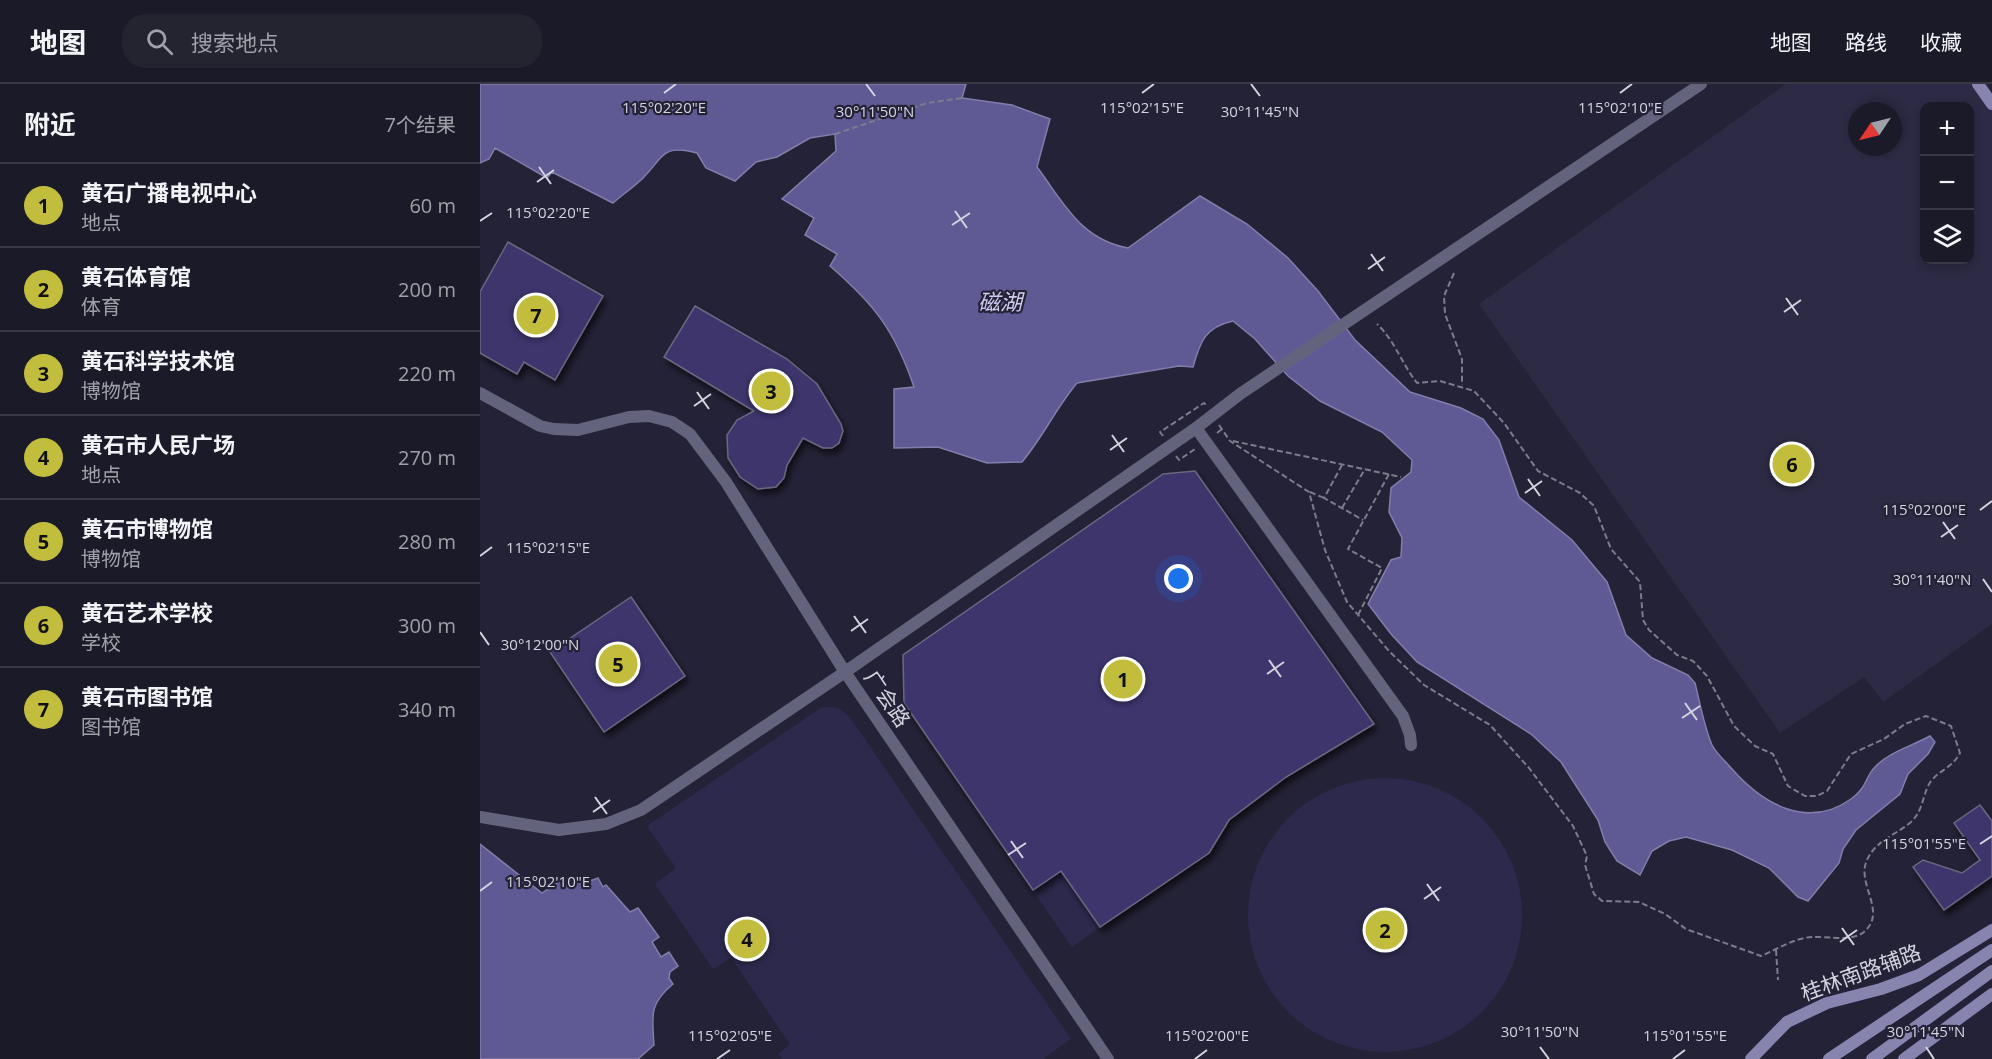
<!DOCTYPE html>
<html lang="zh">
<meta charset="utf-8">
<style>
:root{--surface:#1b1a28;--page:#242330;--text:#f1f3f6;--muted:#a0a1a8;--line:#393845;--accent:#c3bd3e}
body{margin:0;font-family:"Open Sans","Noto Sans SC",sans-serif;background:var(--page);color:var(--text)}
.controls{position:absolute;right:18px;top:18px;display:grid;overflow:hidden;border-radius:12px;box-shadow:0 3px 9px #0003}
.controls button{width:54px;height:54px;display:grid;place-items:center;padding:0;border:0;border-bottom:2px solid var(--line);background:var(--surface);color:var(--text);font:30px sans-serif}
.compass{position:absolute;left:1368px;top:18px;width:54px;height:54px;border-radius:50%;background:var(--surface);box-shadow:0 3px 9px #0003;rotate:235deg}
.you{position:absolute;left:699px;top:495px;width:21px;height:21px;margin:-15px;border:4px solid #fff;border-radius:50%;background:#1a73e8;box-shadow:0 0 0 9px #1a73e833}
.badge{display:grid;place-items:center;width:39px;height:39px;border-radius:50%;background:var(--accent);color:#111;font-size:20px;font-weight:700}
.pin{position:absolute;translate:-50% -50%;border:3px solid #fff;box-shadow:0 2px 6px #0006}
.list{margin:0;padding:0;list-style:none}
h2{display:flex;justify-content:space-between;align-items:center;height:78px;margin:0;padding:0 24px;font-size:26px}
h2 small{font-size:20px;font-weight:400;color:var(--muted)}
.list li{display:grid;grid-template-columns:39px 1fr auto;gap:18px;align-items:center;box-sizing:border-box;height:84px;padding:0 24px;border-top:2px solid var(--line)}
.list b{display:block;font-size:22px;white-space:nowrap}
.list p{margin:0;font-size:20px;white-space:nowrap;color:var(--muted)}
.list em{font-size:20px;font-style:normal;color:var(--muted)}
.icon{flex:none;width:33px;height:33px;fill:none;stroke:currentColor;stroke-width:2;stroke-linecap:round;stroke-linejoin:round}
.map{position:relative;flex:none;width:1512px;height:975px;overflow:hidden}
header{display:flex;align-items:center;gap:36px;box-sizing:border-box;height:84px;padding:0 30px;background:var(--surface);border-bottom:2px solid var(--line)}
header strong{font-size:28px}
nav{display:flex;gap:33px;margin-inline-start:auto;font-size:21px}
.search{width:420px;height:54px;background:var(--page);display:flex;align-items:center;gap:15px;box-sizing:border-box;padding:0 21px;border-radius:24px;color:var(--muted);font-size:22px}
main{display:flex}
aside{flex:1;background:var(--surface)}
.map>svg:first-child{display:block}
</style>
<header>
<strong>地图</strong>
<div class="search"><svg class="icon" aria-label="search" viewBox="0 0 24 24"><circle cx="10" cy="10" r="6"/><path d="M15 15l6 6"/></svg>搜索地点</div>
<nav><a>地图</a><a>路线</a><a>收藏</a></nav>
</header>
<main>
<aside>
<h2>附近<small>7个结果</small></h2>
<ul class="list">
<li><span class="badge">1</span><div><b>黄石广播电视中心</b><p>地点</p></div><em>60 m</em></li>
<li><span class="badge">2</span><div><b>黄石体育馆</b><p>体育</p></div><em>200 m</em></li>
<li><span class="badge">3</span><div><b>黄石科学技术馆</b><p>博物馆</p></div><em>220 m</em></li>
<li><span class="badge">4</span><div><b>黄石市人民广场</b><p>地点</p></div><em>270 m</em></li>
<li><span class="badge">5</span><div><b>黄石市博物馆</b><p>博物馆</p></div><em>280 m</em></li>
<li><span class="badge">6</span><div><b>黄石艺术学校</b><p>学校</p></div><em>300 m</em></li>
<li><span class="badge">7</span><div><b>黄石市图书馆</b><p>图书馆</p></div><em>340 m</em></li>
</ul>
</aside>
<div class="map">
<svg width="1512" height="975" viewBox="0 0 1512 975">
<defs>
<filter id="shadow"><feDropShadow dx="3" dy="5" stdDeviation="3" flood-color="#0009"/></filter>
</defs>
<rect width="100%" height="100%" fill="#242236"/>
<path fill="#2c2a44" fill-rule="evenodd" d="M 1306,0 L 1495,0 L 1512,25 L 1512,540 L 1403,618 L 1384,593 L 1300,649 L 999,220 ZM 1444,22 L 1490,22 L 1490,176 L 1444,176 ZM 1377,27 L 1413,27 L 1413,63 L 1377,63 Z"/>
<g fill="#2d294d">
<path d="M 342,623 L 358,624 L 369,632 L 591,955 L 563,975 L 302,975 L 298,970 L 310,960 L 251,874 L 233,885 L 175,800 L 196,784 L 167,742 Z"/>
<circle cx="905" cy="831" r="137"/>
<path d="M 581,787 L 620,843 L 592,863 L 553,807 Z"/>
</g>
<g fill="#5f5a94" stroke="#827eab" stroke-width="1.5">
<path d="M 0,0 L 486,0 L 482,14 L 532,21 L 570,35 L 557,83 C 584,119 600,155 648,164 L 720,112 L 767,140 L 808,174 L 838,207 L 875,256 L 930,308 L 981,324 L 1003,335 L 1019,356 L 1039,413 L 1092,456 L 1127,498 L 1146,551 L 1172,574 L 1208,591 L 1215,599 C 1220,619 1224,642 1232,661 C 1236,669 1246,678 1252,685 C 1283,720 1327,746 1371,715 C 1387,704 1385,693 1395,683 C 1409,668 1432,662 1450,652 L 1455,658 L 1448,670 L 1428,690 L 1420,710 L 1376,746 L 1363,765 L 1359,779 L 1328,817 L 1318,813 L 1289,784 L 1252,766 L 1206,753 L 1189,757 L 1172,767 L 1160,791 L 1137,777 L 1125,758 L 1118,736 L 1081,678 L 1051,650 L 937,578 L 911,550 L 888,520 L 911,476 L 921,473 L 922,454 L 909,428 L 911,404 L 931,388 L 932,376 L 902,348 L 840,317 L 808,292 L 775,255 L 753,237 C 725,243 720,258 713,283 L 699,282 L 597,299 C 576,324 563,353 542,378 L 507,379 L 458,363 L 414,364 L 414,305 L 434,303 C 415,247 395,221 350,182 L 357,170 L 325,151 L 334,134 L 302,115 L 356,67 L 355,50 L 330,54 L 297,73 L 276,78 L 255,97 L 226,84 L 217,69 C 182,59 183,74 163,94 C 154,103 143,110 133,119 L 72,88 L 67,94 L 15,64 L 9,75 L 0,79 Z"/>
<path d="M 0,760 L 62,809 L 83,795 L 96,799 L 105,792 L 110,797 L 118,794 L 123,803 L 126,801 L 150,828 L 158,824 L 179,853 L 172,858 L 181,873 L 189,868 L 198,882 L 190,888 L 189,894 L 193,900 C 169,920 172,931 174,961 L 158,975 L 0,975 Z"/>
</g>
<g fill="#3c356c" stroke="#696880" stroke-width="1.5" filter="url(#shadow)">
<path d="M 28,158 L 123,212 L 75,296 L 44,278 L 37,290 L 0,269 L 0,208 Z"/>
<path d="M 215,222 L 307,275 L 337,300 L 361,340 L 363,347 L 359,359 L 352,364 L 343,364 L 323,354 L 307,381 L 304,394 L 296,403 L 278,405 L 260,393 L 248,374 L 247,351 L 257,336 L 274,327 L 184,273 Z"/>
<path d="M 715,387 L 894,640 L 806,693 L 749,736 L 729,769 L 620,843 L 581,787 L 553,806 L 424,619 L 423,571 L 683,390 Z"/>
<path d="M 151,513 L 205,592 L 124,648 L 70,568 Z"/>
<path d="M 1500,721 L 1512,737 L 1512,792 L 1464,826 L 1433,783 L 1443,776 L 1482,789 L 1500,776 L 1474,739 Z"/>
</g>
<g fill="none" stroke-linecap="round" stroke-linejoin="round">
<g stroke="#7d7c8c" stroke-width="2" stroke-dasharray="6 3" stroke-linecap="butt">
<path d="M 355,50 L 447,19 L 482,14"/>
<path d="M 974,189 L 964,212 L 965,230 L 982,275 L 982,301"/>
<path d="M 739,341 L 750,357 L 829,408 L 845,466 L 867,518 L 909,567 L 944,601 L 1010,641 L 1049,684 L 1093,742 L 1107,772 L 1105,781 L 1114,810 L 1122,817 L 1159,818 L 1185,830 L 1206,845 L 1281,872 C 1298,865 1314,854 1332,853 C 1348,852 1374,859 1386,846 C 1406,826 1376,799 1387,776 C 1396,756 1416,751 1431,738 C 1444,726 1442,710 1451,697 C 1461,685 1472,684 1480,669 L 1471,642 L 1446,632 L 1425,640 L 1404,655 L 1371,670 L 1347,707 L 1337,712 L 1325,712 L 1308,702 L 1293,670 L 1275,662 L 1254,642 L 1227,592 L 1213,577 L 1197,571 L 1169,546 L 1163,536 L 1160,498 L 1131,465 L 1114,422 L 1100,409 L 1058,387 L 1024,339 L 994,307 L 960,297 L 937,299 C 922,280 915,257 897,240"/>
<path d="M 737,349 L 742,345"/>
<path d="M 683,352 L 680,348 L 724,319 L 726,321"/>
<path d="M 753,357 L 921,393"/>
<path d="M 696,372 L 699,376 L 715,365"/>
<path d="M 862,381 L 844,414 L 883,436"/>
<path d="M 830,408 L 844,414"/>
<path d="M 862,424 L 885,385"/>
<path d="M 878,531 L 902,484 L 868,465 L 909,390"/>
<path d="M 1296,866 L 1298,896"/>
</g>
<g stroke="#64637d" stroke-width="12">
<path d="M 0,309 L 60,342 L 74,345 L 98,346 L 149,333 L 169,332 L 192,338 L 210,350 L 246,398 L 365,588 L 716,344 L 760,310 L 1221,0"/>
<path d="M 716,344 L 923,632 L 930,651 L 931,661"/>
<path d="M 0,733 L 79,746 L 126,740 L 161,726 L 365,588 L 628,975"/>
</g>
<g stroke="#8785af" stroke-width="12">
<path d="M 1498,0 L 1512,20"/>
<path d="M 1271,975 L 1307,938 L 1347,919 L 1401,905 L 1439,891 L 1512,846"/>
<path d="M 1349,975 L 1512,866"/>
<path d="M 1392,975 L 1512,887"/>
<path d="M 1424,975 L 1512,910"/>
</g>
</g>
<path fill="none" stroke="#d3d3e0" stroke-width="2" d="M 386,0 L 395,12M 771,0 L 780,12M 184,9 L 196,0M 662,9 L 674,0M 1140,9 L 1152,0M 59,83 L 71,100M 57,98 L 74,86M 475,127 L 487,144M 0,137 L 12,129M 472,141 L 490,129M 891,170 L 903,187M 888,185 L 905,173M 1306,214 L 1318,231M 1304,228 L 1321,216M 217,308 L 229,325M 214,322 L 231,310M 632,351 L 644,368M 630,366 L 647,354M 1048,395 L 1060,412M 1045,409 L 1062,397M 1500,426 L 1512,417M 1463,438 L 1475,455M 1461,453 L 1478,441M 0,472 L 12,463M 1503,495 L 1512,508M 374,532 L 386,549M 371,547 L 388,535M 0,548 L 9,561M 789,576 L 801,593M 787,590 L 804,578M 1205,619 L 1217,636M 1202,634 L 1220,622M 115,713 L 127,730M 113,728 L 130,716M 531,757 L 543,774M 1500,760 L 1512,752M 528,771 L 546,759M 947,800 L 959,817M 0,807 L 12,798M 944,815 L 961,803M 1362,844 L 1374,861M 1360,858 L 1377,846M 1060,963 L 1069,975M 1446,963 L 1454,975M 237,975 L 250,966M 715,975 L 727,966M 1193,975 L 1205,966"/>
<g text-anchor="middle" stroke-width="4.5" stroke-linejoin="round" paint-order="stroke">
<g font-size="21" fill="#d3d3e0" stroke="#242236">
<text transform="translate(407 615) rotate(56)" y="7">广会路</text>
<text transform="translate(1381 889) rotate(-20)" y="7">桂林南路辅路</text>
</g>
<g font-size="22" font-style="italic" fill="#cecdf1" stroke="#242236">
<text x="520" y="226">磁湖</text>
</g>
</g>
<g font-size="15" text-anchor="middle" fill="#d3d3e0" stroke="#242236" stroke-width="4.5" stroke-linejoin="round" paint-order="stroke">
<text x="662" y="29">115°02'15"E</text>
<text x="1140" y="29">115°02'10"E</text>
<text x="184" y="29">115°02'20"E</text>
<text x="395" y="33">30°11'50"N</text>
<text x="780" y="33">30°11'45"N</text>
<text x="68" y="134">115°02'20"E</text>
<text x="1444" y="431">115°02'00"E</text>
<text x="68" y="469">115°02'15"E</text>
<text x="1452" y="501">30°11'40"N</text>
<text x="60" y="566">30°12'00"N</text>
<text x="1444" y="765">115°01'55"E</text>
<text x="68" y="803">115°02'10"E</text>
<text x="1060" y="953">30°11'50"N</text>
<text x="1446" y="953">30°11'45"N</text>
<text x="250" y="957">115°02'05"E</text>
<text x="727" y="957">115°02'00"E</text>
<text x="1205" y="957">115°01'55"E</text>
</g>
</svg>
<div class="controls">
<button>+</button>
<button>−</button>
<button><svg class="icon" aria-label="layers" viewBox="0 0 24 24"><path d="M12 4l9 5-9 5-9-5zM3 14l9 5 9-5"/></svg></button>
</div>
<svg class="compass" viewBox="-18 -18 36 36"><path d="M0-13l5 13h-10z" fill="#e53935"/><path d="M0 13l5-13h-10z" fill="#a0a1a8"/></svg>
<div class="you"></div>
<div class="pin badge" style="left:643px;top:595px">1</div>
<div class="pin badge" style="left:905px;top:846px">2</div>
<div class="pin badge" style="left:291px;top:307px">3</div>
<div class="pin badge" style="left:267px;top:855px">4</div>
<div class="pin badge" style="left:138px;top:580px">5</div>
<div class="pin badge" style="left:1312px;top:380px">6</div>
<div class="pin badge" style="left:56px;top:231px">7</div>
</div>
</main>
